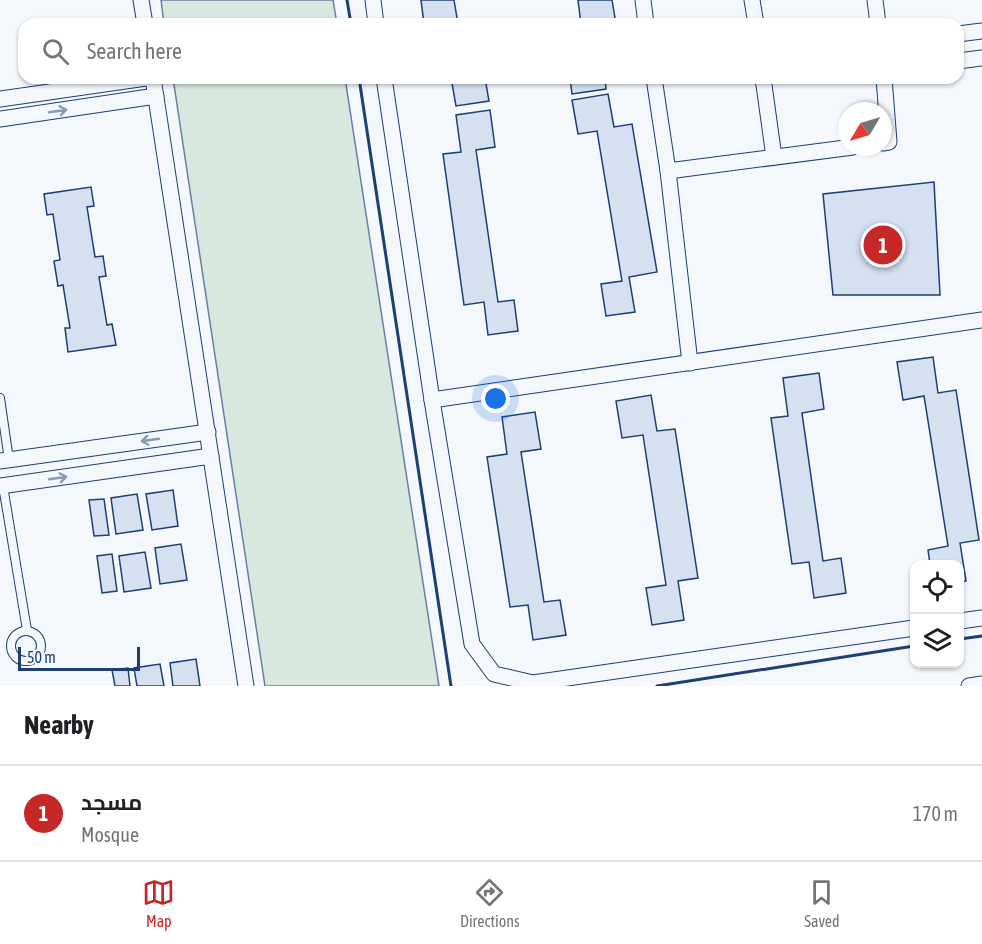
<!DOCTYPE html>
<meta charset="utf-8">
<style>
:root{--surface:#fff;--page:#f6f6f6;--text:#202124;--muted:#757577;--line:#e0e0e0;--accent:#c62828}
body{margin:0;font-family:"Asap Condensed",Cairo,sans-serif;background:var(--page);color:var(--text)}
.controls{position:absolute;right:18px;bottom:18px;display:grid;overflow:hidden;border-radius:12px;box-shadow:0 2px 4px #0004}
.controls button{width:54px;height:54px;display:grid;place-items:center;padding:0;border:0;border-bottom:2px solid var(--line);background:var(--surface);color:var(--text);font:30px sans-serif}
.compass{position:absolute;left:838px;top:102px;width:54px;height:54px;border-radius:50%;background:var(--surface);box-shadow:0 2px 4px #0004;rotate:232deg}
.scale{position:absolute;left:18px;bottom:15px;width:122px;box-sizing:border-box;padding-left:6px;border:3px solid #1d3f73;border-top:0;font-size:16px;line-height:21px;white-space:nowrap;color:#1d3f73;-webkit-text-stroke:4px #f4f7fb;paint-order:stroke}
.you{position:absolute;left:496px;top:399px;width:21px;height:21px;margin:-15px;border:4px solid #fff;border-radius:50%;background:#1a73e8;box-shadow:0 0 0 9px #1a73e833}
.badge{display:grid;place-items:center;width:39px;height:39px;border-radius:50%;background:var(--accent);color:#fff;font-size:20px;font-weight:700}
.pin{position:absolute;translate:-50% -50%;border:3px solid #fff;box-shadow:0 2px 6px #0006}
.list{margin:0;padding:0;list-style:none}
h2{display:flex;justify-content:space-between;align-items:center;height:78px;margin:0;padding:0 24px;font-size:26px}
h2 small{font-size:20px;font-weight:400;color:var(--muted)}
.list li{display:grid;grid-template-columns:39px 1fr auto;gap:18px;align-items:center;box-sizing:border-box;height:96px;padding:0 24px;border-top:2px solid var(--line)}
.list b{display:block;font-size:22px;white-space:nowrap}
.list p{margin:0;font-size:20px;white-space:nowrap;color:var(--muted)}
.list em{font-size:20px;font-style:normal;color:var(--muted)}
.icon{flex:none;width:33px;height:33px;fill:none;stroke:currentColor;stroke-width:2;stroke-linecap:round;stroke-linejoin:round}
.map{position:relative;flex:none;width:982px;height:686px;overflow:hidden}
.search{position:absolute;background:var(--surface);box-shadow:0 2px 4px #0004;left:18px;right:18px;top:18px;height:66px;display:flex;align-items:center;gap:15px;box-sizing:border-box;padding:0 21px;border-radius:18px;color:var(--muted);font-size:22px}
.sheet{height:174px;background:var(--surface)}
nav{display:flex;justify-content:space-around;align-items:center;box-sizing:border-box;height:84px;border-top:2px solid var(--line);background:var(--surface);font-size:16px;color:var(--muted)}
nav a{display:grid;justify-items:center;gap:3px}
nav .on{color:var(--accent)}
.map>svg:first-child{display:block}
</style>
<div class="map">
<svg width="982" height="686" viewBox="0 0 982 686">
<rect width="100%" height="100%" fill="#f4f7fb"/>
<g fill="#d7e8df" stroke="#687fa3" stroke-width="1.5">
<path d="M 161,0 L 333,0 L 337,24 L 164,24 Z"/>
<path d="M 173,78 L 345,78 L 439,686 L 265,686 Z"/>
</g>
<g fill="#d5e0f0" stroke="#1d3f73" stroke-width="1.5">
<path d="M 421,0 L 454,0 L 458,24 L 424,24 Z"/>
<path d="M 578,0 L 612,0 L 616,24 L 581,24 Z"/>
<path d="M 451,78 L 485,78 L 489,101 L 456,106 Z"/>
<path d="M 570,78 L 605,78 L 606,89 L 572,94 Z"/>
<path d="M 608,94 L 614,127 L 632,124 L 657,272 L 629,277 L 635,312 L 606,316 L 601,284 L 622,281 L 597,131 L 578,134 L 572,100 Z"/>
<path d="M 490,110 L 495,147 L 476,150 L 498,302 L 514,300 L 518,331 L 488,335 L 484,302 L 464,305 L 443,154 L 461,152 L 456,115 Z"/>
<path d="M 934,182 L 940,295 L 833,295 L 823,194 Z"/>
<path d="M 91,187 L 94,206 L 87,207 L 95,257 L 103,256 L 106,276 L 99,277 L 107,325 L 112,324 L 116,345 L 68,352 L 65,328 L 70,328 L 63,285 L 58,286 L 54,261 L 60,260 L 53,214 L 47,215 L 44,194 Z"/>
<path d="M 933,357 L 938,393 L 956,390 L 979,540 L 960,543 L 966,581 L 960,582 L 960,564 L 930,564 L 928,550 L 948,546 L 924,396 L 903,400 L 897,362 Z"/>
<path d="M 819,373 L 824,409 L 802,413 L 823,561 L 841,558 L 846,593 L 814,598 L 809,562 L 792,564 L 771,418 L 788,416 L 783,378 Z"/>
<path d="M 651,395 L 657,431 L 675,429 L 698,578 L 678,581 L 684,620 L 652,625 L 646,588 L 666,585 L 643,435 L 622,438 L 616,401 Z"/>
<path d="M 535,412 L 541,449 L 521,452 L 544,602 L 560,600 L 566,635 L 533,640 L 528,605 L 510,607 L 487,457 L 507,454 L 502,417 Z"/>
<path d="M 173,490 L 178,526 L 152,530 L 146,494 Z"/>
<path d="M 137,494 L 143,530 L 116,534 L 111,498 Z"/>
<path d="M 104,499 L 109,535 L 94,536 L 89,500 Z"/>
<path d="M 181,544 L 187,580 L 160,584 L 155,548 Z"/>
<path d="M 145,552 L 151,588 L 124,592 L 119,556 Z"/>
<path d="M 112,554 L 117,591 L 102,593 L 97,556 Z"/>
<path d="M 196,659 L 200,686 L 173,686 L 170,663 Z"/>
<path d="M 160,664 L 164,686 L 137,686 L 134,668 Z"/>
<path d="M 128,668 L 130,686 L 115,686 L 112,670 Z"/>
</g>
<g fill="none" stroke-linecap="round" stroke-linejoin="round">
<defs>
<g id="service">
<path d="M 0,398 L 9,460"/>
<path d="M 3,486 L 27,630"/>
<circle cx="26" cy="646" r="15"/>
</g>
<g id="minor">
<path d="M 141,0 L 145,24"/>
<path d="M 373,0 L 376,24"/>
<path d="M 643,0 L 646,24"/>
<path d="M 752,0 L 756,24"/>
<path d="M 875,0 L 878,24"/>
<path d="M 958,34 L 982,31"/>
<path d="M 958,61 L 982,58"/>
<path d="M 153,78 L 246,686"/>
<path d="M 384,78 L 432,400 L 472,644 L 494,674 L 533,683 L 914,628"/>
<path d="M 654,78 L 668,171 L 690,363"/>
<path d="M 763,78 L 774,157"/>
<path d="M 0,99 L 146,78"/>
<path d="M 0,119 L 156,96"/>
<path d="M 883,143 L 889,142 L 884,78"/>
<path d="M 668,171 L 853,147"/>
<path d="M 432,400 L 982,320"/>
<path d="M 0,461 L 208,432"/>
<path d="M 0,486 L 211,456"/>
<path d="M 960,621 L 982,618"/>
<path d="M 969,686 L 982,684"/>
</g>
</defs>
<use href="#service" stroke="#1d3f73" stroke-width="10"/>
<use href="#minor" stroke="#1d3f73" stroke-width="17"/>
<use href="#service" stroke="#f4f7fb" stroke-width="8"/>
<use href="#minor" stroke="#f4f7fb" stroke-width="15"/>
<g stroke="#1d3f73" stroke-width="3">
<path d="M 347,0 L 351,24"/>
<path d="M 359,78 L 451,686"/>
<path d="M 960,639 L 982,636"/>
<path d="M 657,686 L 914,646"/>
</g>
</g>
<defs><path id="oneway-shaft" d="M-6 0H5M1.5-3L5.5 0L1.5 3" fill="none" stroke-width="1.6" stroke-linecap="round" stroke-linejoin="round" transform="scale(1.5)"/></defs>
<g stroke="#889bb7">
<use href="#oneway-shaft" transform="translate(58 111) rotate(-8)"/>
<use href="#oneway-shaft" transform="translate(150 440) rotate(172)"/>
<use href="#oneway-shaft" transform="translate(58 478) rotate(-8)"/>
</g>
</svg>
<div class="controls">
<button><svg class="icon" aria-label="locate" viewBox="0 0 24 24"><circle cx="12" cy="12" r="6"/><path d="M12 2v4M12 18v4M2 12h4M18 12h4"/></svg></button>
<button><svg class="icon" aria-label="layers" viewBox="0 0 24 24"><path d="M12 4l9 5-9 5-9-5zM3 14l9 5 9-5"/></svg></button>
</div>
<svg class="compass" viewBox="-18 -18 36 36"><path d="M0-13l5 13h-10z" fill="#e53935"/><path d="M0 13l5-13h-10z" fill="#757577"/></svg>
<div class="scale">50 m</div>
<div class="you"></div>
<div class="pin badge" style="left:883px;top:245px">1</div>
<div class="search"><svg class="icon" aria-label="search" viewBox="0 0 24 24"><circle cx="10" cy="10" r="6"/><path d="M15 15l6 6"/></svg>Search here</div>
</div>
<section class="sheet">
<h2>Nearby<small></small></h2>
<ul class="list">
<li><span class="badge">1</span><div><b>مسجد</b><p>Mosque</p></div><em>170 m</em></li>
</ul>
</section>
<nav>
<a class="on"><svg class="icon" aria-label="map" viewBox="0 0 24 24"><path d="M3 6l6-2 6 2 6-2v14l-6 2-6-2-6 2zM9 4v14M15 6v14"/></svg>Map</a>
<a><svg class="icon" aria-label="directions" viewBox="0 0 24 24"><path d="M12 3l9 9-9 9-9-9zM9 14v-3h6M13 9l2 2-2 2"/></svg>Directions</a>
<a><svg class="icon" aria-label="saved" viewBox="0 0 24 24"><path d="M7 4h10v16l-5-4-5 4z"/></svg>Saved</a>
</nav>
